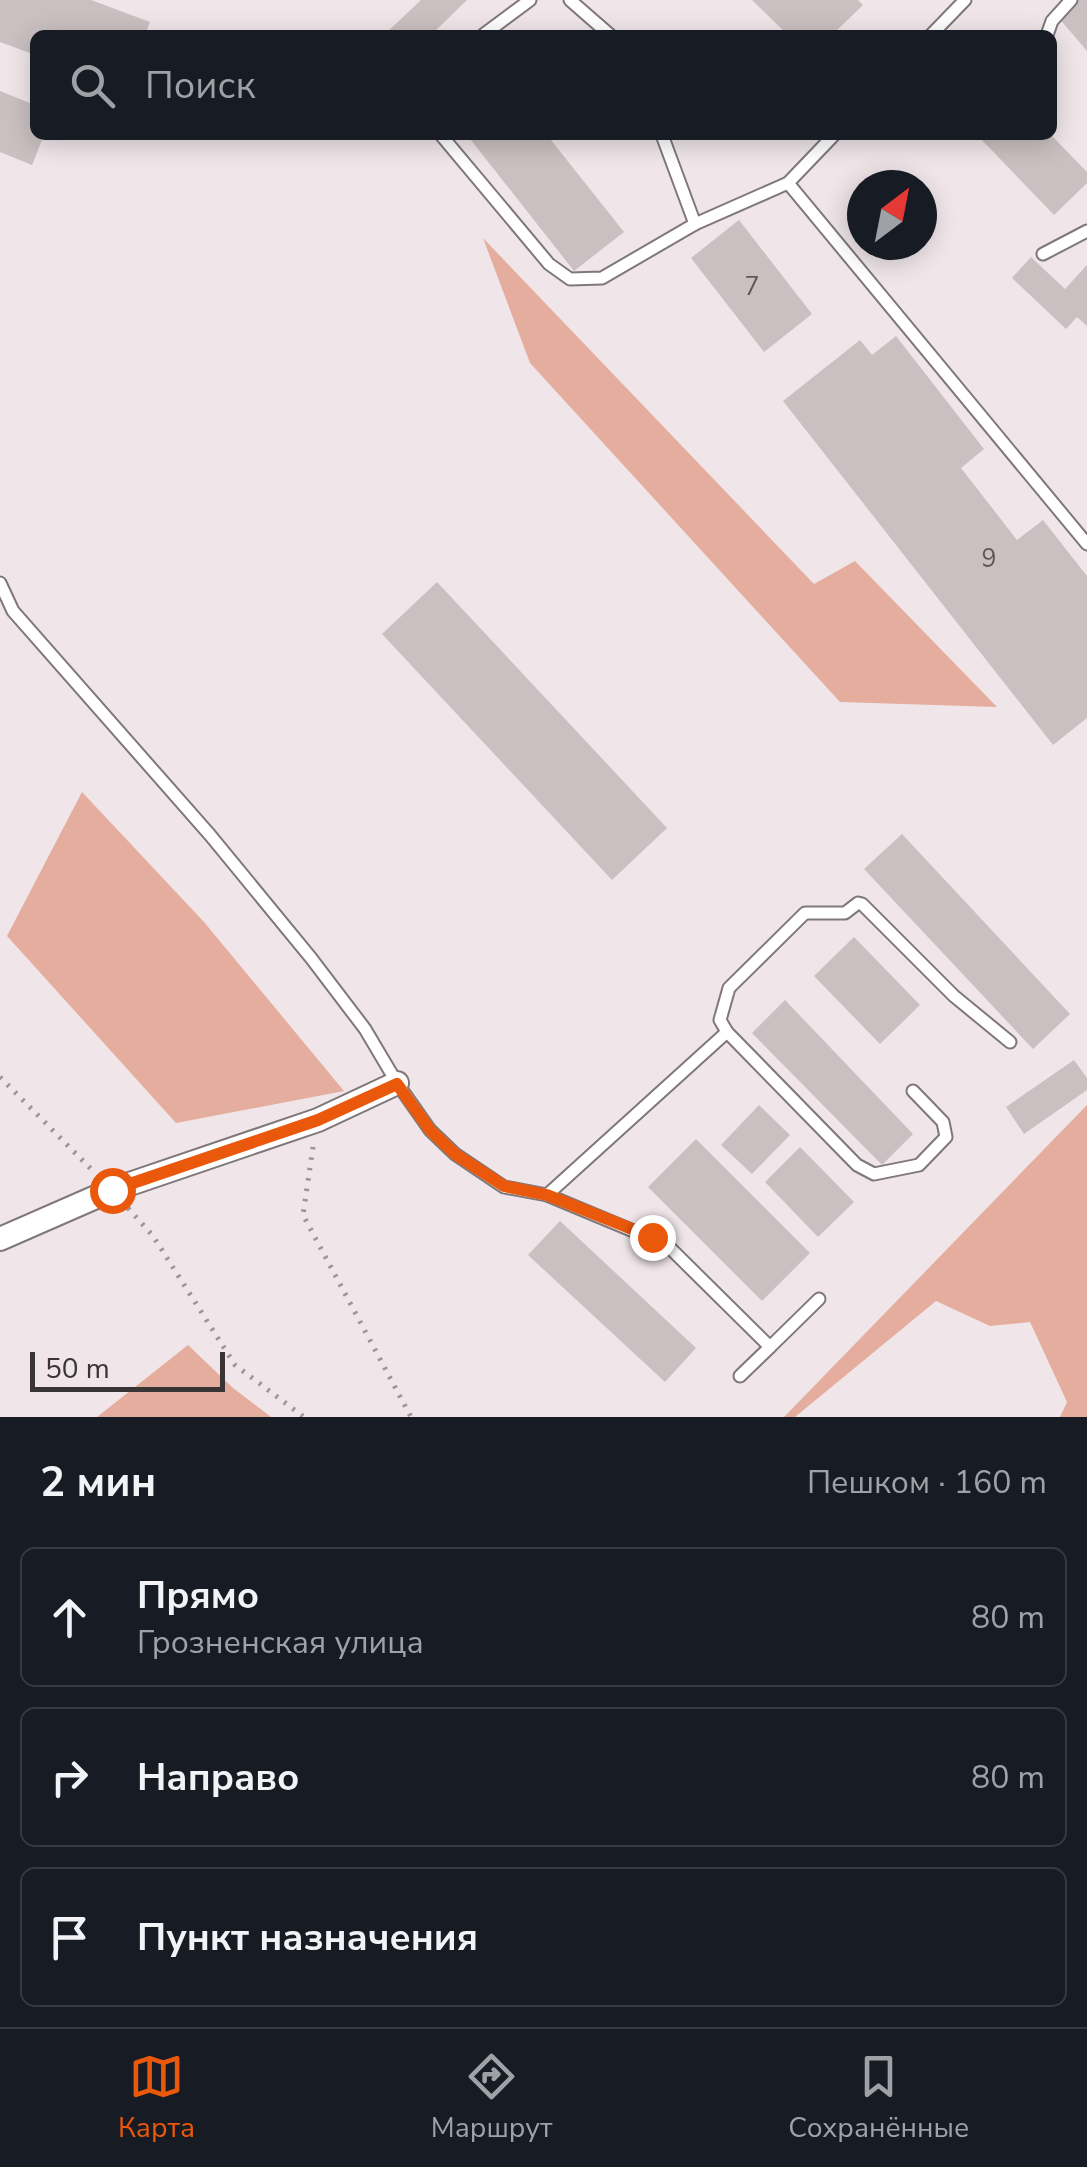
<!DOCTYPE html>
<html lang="ru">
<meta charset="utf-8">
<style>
:root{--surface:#171b24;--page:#20242c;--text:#f1f3f6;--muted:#9ea1a6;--line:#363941;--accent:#ea580c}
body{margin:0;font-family:"Nunito Sans",sans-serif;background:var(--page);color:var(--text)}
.compass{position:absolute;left:847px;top:170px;width:90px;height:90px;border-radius:50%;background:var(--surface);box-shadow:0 5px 25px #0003;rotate:32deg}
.scale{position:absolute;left:30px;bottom:25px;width:195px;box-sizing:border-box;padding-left:10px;border:5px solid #393537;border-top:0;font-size:28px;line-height:35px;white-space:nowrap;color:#393537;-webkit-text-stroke:8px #f0e6e9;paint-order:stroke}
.stop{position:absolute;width:30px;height:30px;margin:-22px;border:8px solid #ea580c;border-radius:50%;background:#fff}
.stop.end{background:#ea580c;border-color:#fff;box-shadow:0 2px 10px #0008}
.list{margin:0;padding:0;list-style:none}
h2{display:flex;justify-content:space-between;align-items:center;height:130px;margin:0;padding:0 40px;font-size:42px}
h2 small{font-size:32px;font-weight:400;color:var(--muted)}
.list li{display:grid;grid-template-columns:65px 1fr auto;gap:30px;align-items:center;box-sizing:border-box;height:140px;margin:0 20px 20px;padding:0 20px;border:2px solid var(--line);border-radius:15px}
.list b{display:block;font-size:38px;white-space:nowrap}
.list p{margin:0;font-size:32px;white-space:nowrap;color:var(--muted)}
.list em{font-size:32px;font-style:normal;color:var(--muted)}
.icon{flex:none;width:55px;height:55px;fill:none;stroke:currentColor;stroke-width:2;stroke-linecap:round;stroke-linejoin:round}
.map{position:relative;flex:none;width:1087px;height:1417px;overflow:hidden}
.search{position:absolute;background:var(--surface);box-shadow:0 5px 25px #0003;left:30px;right:30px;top:30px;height:110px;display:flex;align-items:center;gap:25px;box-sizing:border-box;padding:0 35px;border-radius:15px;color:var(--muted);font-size:38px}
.sheet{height:610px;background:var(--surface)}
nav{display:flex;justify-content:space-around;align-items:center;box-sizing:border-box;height:140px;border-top:2px solid var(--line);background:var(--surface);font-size:28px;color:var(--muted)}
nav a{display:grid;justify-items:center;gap:5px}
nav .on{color:var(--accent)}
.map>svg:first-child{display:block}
</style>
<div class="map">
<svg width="1087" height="1417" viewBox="0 0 1087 1417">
<rect width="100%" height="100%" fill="#f0e6e9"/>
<g fill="#e4ad9e">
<path d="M 483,238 L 814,584 L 855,561 L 997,707 L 840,702 L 530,363 Z"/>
<path d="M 82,792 L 204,922 L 344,1091 L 176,1123 L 7,936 Z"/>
<path d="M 1087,1105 L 1087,1417 L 1060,1417 L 1067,1402 L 1030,1322 L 990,1326 L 936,1301 L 795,1417 L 784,1417 Z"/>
<path d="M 188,1345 L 233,1388 L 271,1417 L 97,1417 Z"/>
</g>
<g fill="#cac0c1">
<path d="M 0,0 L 91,0 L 150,22 L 145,35 L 35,35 L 35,55 L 0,42 Z"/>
<path d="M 421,0 L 467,0 L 431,35 L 384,35 Z"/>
<path d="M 752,0 L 858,0 L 863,5 L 832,35 L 788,35 Z"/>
<path d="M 1079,0 L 1087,0 L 1087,51 L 1058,17 Z"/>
<path d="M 0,91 L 35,105 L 35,135 L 44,135 L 32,165 L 0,152 Z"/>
<path d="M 467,135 L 547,135 L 624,232 L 574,271 Z"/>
<path d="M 977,135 L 1051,135 L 1087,172 L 1087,183 L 1054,215 Z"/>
<path d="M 739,220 L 812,314 L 764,352 L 691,258 Z"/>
<path d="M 1031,257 L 1065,289 L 1087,265 L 1087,326 L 1077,317 L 1066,329 L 1012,278 Z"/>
<path d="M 896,336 L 984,449 L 961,468 L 1017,540 L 1043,520 L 1087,576 L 1087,718 L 1053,745 L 783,401 L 860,340 L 872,355 Z"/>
<path d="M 437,582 L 667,828 L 612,880 L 382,634 Z"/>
<path d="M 902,834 L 1070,1014 L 1033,1049 L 864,869 Z"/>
<path d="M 854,937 L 920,1005 L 880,1044 L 814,976 Z"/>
<path d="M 785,1000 L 913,1134 L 882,1165 L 752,1033 Z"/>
<path d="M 1074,1060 L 1087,1078 L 1087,1090 L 1024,1134 L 1006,1107 Z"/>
<path d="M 759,1105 L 790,1135 L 752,1174 L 721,1145 Z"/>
<path d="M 696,1139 L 810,1253 L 762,1301 L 648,1187 Z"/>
<path d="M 800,1147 L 854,1202 L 818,1237 L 765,1182 Z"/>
<path d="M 560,1221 L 696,1348 L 665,1382 L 528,1255 Z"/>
</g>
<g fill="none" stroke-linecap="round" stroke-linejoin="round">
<defs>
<g id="service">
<path d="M 570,0 L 610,35"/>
<path d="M 483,35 L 530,0"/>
<path d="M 931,35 L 965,0"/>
<path d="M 1047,35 L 1052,21 L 1071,0"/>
<path d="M 441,135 L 549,264 L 570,279 L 602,278 L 695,224 L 788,183 L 834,135"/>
<path d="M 662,135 L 695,224"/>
<path d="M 788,183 L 1087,544"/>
<path d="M 1043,254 L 1087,231"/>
<path d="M 0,583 L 13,611 L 210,835 L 311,958 L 365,1029 L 397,1083 L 430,1130 L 455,1154 L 504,1187 L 547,1195 L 667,1245 L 770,1347 L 819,1299"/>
<path d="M 727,1032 L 857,1165 L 874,1174 L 919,1165 L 946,1137 L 943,1122 L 913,1091"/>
<path d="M 547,1195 L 727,1032 L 720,1020 L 729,988 L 805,913 L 845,913 L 858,903 L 862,904 L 954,996 L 1010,1042"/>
<path d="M 740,1376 L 770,1347"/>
</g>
<path id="minor" d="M 0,1239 L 112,1190 L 318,1120 L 397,1083"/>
</defs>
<use href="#service" stroke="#80777a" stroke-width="15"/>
<use href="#minor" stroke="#80777a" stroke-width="26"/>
<g stroke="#9c9598" stroke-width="5" stroke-dasharray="2.5 8" stroke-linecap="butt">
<path d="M 0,1077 L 96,1174"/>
<path d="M 313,1147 L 303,1215 L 411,1417"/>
<path d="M 128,1208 L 153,1236 L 235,1365 L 304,1417"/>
</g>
<use href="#service" stroke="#fff" stroke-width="11"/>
<use href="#minor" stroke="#fff" stroke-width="22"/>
</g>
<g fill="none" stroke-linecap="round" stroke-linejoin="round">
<path stroke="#ea580c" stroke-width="12" d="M 112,1190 L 318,1120 L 397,1084 L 430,1130 L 455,1154 L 504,1186 L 547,1195 L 652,1237"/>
</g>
<g text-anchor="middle" stroke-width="10" stroke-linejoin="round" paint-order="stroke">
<g font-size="25" fill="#5d585a">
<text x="752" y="295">7</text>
<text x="989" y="567">9</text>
</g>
</g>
</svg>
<svg class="compass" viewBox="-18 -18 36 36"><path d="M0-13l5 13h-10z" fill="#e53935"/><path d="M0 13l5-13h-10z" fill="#9ea1a6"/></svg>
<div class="scale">50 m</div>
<div class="stop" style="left:112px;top:1190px"></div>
<div class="stop end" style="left:652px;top:1237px"></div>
<div class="search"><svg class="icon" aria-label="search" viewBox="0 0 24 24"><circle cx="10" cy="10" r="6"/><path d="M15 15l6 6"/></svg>Поиск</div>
</div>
<section class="sheet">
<h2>2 мин<small>Пешком · 160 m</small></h2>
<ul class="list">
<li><svg class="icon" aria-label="ahead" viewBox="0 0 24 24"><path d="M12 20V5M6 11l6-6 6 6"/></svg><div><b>Прямо</b><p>Грозненская улица</p></div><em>80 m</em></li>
<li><svg class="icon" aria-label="right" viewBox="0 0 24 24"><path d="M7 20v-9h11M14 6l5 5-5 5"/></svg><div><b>Направо</b></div><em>80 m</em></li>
<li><svg class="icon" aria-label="arrive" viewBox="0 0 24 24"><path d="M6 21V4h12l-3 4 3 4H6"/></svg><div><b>Пункт назначения</b></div></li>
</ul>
</section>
<nav>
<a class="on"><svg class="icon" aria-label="map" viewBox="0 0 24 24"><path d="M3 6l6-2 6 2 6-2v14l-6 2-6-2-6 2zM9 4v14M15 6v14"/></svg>Карта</a>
<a><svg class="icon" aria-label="directions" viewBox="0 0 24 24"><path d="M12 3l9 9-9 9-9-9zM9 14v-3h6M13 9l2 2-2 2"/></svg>Маршрут</a>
<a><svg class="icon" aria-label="saved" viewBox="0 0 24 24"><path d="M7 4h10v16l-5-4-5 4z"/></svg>Сохранённые</a>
</nav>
